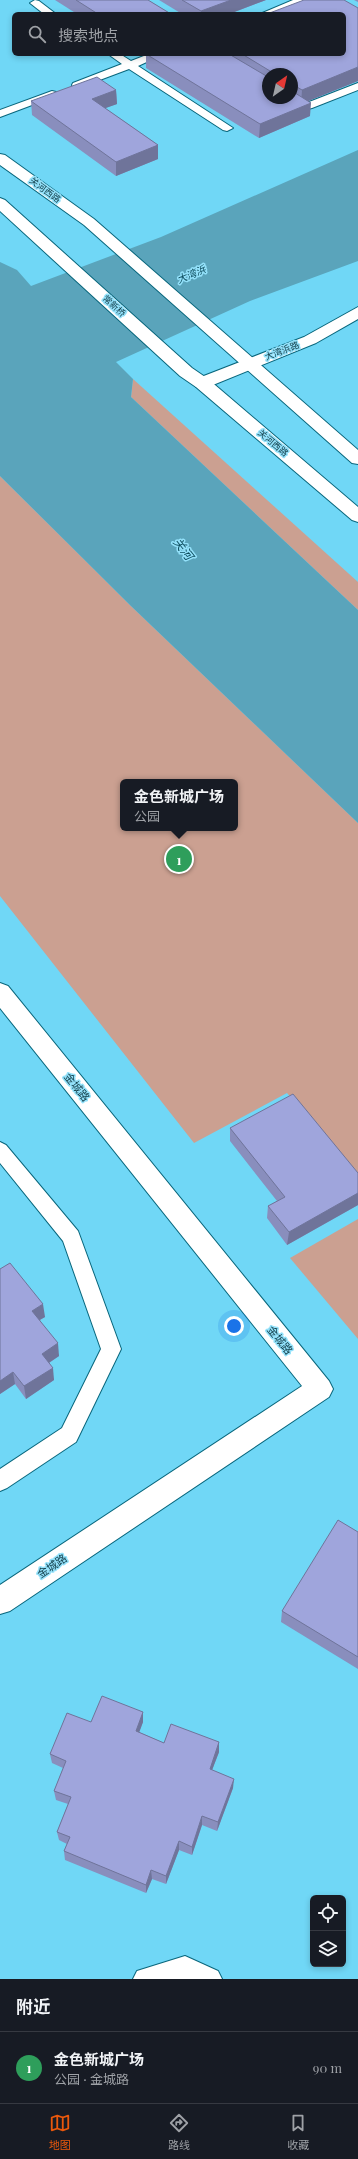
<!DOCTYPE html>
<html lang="zh">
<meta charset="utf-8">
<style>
:root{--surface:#171b24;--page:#20242c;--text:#f1f3f6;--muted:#9ea1a6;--line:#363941;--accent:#ea580c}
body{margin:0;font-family:"Playfair Display","Noto Sans SC",serif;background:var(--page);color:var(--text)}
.controls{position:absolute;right:12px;bottom:12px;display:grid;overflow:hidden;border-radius:6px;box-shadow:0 2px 6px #0003}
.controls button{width:36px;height:36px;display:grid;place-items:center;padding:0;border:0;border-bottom:1px solid var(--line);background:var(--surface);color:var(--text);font:20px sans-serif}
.compass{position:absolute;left:262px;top:68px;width:36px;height:36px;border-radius:50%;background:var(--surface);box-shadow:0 2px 6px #0003;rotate:34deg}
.you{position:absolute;left:234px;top:1326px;width:14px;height:14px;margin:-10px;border:3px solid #fff;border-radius:50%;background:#1a73e8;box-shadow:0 0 0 6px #1a73e833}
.badge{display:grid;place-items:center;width:26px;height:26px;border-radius:50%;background:var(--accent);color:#fff;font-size:13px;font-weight:700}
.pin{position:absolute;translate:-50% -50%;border:2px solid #fff;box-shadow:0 1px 4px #0006}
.popup{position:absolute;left:120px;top:779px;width:118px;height:52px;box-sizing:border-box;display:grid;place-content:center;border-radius:6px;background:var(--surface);filter:drop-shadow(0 1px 3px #0005);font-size:13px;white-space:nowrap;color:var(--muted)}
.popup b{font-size:15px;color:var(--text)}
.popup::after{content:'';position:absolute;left:50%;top:100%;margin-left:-8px;border:8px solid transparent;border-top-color:var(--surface)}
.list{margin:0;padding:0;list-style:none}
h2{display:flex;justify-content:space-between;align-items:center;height:52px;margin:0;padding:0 16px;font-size:17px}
h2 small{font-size:13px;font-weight:400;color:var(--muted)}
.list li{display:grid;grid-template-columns:26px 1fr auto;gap:12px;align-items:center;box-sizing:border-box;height:72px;padding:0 16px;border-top:1px solid var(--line)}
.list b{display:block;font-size:15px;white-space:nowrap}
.list p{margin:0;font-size:13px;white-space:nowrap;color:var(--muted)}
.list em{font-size:13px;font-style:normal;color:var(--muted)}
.icon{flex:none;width:22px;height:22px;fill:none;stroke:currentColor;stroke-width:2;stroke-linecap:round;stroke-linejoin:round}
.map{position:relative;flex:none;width:358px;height:1979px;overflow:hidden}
.search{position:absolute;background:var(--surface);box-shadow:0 2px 6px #0003;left:12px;right:12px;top:12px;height:44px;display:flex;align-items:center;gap:10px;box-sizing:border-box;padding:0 14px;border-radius:6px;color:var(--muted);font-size:15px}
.sheet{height:124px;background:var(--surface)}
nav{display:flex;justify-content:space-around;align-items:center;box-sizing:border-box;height:56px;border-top:1px solid var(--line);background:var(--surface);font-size:11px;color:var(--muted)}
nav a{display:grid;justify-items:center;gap:2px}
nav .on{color:var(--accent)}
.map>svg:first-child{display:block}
</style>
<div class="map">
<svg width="358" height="1979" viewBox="0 0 358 1979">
<rect width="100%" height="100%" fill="#70d7f6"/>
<g fill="#cba091" fill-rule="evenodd">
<path d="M 133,379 L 358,582 L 358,610 L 131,397 Z"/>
<path d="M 0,476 L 131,606 L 358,823 L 358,1179 L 287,1093 L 194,1143 L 0,896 ZM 123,782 L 235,782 L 235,828 L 123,828 Z"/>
<path d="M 358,1219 L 358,1339 L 290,1258 Z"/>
</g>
<path fill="#5aa4bb" d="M 358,150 L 358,261 L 250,301 L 116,362 L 133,379 L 131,397 L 358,610 L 358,823 L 131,606 L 0,476 L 0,262 L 17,270 L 31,286 L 161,237 Z"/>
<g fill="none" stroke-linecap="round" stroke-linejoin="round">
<defs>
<g id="lane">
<path d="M 35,0 L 39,1 L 56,14 L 44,14 L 30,3 Z"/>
<path d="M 293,0 L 307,0 L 274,14 L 260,14 Z"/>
<path d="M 108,54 L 120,54 L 131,61 L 149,54 L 164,54 L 138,66 L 233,128 L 227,131 L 223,130 L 129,69 L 81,87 L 73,87 L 72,85 L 73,83 L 122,64 Z"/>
<path d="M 358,83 L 358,90 L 312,108 L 308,109 L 303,106 L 304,104 Z"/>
<path d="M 52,91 L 56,92 L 57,94 L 56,96 L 0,117 L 0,110 Z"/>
<path d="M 0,1142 L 6,1145 L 78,1231 L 121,1349 L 76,1442 L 7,1488 L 0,1491 L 0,1469 L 62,1428 L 101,1349 L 63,1241 L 0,1163 Z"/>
<path d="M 185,1956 L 218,1971 L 222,1979 L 133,1979 L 137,1971 Z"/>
</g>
<g id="street">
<path d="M 358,307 L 358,319 L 316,343 L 208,387 L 196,387 L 194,383 L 196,379 L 304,337 Z"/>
<path d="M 0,983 L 8,986 L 329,1381 L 333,1389 L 329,1397 L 10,1611 L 0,1614 L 0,1585 L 302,1386 L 0,1008 Z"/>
</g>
<g id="primary">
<path d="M 0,154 L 5,155 L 94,219 L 358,450 L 358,464 L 352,463 L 84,225 L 0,165 Z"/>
<path d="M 0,198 L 5,200 L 192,368 L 208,379 L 358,507 L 358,522 L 352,520 L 196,387 L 180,376 L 0,211 Z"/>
</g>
</defs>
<use href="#lane" stroke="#08667c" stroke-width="2"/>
<use href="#street" stroke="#08667c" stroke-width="2"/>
<use href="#primary" stroke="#08667c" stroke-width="2"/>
<use href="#lane" fill="#fff" fill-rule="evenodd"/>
<use href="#street" fill="#fff" fill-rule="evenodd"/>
<use href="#primary" fill="#fff" fill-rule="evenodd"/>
</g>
<g fill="#898ebd" fill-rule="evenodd">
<path d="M 55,0 L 148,0 L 171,14 L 77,14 Z"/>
<path d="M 159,0 L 266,0 L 229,14 L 182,14 Z"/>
<path d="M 354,0 L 358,0 L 358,2 Z"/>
<path d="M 146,54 L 344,54 L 358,81 L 308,101 L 310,116 L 259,138 L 146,68 ZM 268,74 L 292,74 L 292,98 L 268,98 Z"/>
<path d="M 116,90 L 117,104 L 105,108 L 158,145 L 158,159 L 116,176 L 32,115 L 31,101 Z"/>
<path d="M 230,1128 L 358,1173 L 358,1205 L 287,1245 L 267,1218 L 268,1206 L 277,1201 L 230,1141 Z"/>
<path d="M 0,1269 L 45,1317 L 40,1320 L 59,1356 L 49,1363 L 54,1380 L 26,1399 L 15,1384 L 0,1394 Z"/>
<path d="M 358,1532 L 358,1669 L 281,1622 L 282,1611 Z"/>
<path d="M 143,1712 L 143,1722 L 139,1732 L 164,1743 L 219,1742 L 219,1752 L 212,1770 L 233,1788 L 217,1831 L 202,1825 L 192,1855 L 179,1850 L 166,1884 L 152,1879 L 146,1893 L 65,1860 L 64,1851 L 67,1844 L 59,1840 L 57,1832 L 68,1804 L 56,1800 L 54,1791 L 63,1768 L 52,1763 L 50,1754 L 91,1722 Z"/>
</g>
<g fill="#6f749a">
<path d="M 231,0 L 266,0 L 229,14 L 201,14 L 201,11 Z"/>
<path d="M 358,67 L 358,81 L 301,104 L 302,90 Z"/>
<path d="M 116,90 L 117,104 L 92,113 L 92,99 Z"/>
<path d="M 311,103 L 310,116 L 259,138 L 260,124 Z"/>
<path d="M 158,145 L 158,159 L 116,176 L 116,162 Z"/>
<path d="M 358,1193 L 358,1205 L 287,1245 L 289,1232 Z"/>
<path d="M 43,1304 L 45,1317 L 34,1323 L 32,1311 Z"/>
<path d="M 58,1343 L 59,1356 L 44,1366 L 42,1354 Z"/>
<path d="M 53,1368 L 54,1380 L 26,1399 L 24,1386 Z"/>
<path d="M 13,1372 L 15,1384 L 0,1394 L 0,1381 Z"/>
<path d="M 143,1712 L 143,1722 L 136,1741 L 136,1731 Z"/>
<path d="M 219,1742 L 219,1752 L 209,1778 L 210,1769 Z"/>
<path d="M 234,1779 L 233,1788 L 217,1831 L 218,1822 Z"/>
<path d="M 202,1816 L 202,1825 L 192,1855 L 192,1847 Z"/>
<path d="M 179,1841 L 179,1850 L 166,1884 L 166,1876 Z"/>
<path d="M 151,1870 L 152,1879 L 146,1893 L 146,1885 Z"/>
</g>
<g fill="#9fa5dc" stroke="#6f749a">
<path d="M 76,0 L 148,0 L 171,14 L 98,14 Z"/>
<path d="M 182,0 L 231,0 L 201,11 Z"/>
<path d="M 304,0 L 344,0 L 358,8 L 358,67 L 302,90 L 292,84 L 292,74 L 275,74 L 242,54 L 344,54 L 344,14 L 267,14 Z"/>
<path d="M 146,54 L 229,54 L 268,77 L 268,98 L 292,98 L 292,91 L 311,103 L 260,124 Z"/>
<path d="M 97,77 L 116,90 L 92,99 L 158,145 L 116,162 L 31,101 Z"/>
<path d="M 293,1094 L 358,1173 L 358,1193 L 289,1232 L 268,1206 L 285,1197 L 230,1128 Z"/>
<path d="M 10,1263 L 43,1304 L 32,1311 L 58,1343 L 42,1354 L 53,1368 L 24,1386 L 13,1372 L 0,1381 L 0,1269 Z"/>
<path d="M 338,1520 L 358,1532 L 358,1657 L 282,1611 Z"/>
<path d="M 102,1696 L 143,1712 L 136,1731 L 164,1743 L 171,1724 L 219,1742 L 210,1769 L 234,1779 L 218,1822 L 202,1816 L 192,1847 L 179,1841 L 166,1876 L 151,1870 L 146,1885 L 64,1851 L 70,1837 L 57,1832 L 71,1797 L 54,1791 L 66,1761 L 50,1754 L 67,1713 L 91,1722 Z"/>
</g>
<g text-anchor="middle" stroke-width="3" stroke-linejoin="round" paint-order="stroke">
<g font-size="9" fill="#16434f" stroke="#93e1fa">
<text transform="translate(45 190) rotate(36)" y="3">关河西路</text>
<text transform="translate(114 306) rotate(42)" y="3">常新桥</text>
<text transform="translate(282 351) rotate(-21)" y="3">大湾浜路</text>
<text transform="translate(273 443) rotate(40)" y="3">关河西路</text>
</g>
<g font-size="10" font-style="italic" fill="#0e4e5f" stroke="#93e1fa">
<text transform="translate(191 274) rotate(-23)" y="4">大湾浜</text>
</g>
<g font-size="11" fill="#16434f" stroke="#93e1fa">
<text transform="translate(77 1087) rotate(51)" y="4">金城路</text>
<text transform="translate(280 1340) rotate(51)" y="4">金城路</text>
<text transform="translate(52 1566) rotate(-34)" y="4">金城路</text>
</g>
<g font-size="12" font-style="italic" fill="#0e4e5f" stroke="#93e1fa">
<text transform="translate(183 549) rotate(52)" y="4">关河</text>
</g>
</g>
</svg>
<div class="controls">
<button><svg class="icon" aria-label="locate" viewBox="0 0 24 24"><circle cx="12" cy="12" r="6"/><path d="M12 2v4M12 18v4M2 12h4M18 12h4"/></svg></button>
<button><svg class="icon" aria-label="layers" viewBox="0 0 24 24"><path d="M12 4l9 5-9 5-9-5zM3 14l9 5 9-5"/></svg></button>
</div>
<svg class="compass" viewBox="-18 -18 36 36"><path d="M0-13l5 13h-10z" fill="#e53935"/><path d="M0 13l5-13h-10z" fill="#9ea1a6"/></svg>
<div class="you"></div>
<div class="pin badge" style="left:179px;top:859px;background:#2e9e5b">1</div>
<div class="popup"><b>金色新城广场</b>公园</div>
<div class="search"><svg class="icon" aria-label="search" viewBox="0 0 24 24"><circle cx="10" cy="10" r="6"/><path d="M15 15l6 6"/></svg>搜索地点</div>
</div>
<section class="sheet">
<h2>附近<small></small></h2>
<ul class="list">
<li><span class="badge" style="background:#2e9e5b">1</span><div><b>金色新城广场</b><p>公园 · 金城路</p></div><em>90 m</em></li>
</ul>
</section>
<nav>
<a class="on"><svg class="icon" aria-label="map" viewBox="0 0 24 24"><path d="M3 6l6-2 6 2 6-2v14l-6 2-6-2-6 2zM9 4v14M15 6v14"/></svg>地图</a>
<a><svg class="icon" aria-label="directions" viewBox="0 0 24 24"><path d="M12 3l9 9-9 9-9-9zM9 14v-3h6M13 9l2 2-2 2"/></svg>路线</a>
<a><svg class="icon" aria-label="saved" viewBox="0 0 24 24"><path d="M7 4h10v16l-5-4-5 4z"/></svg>收藏</a>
</nav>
